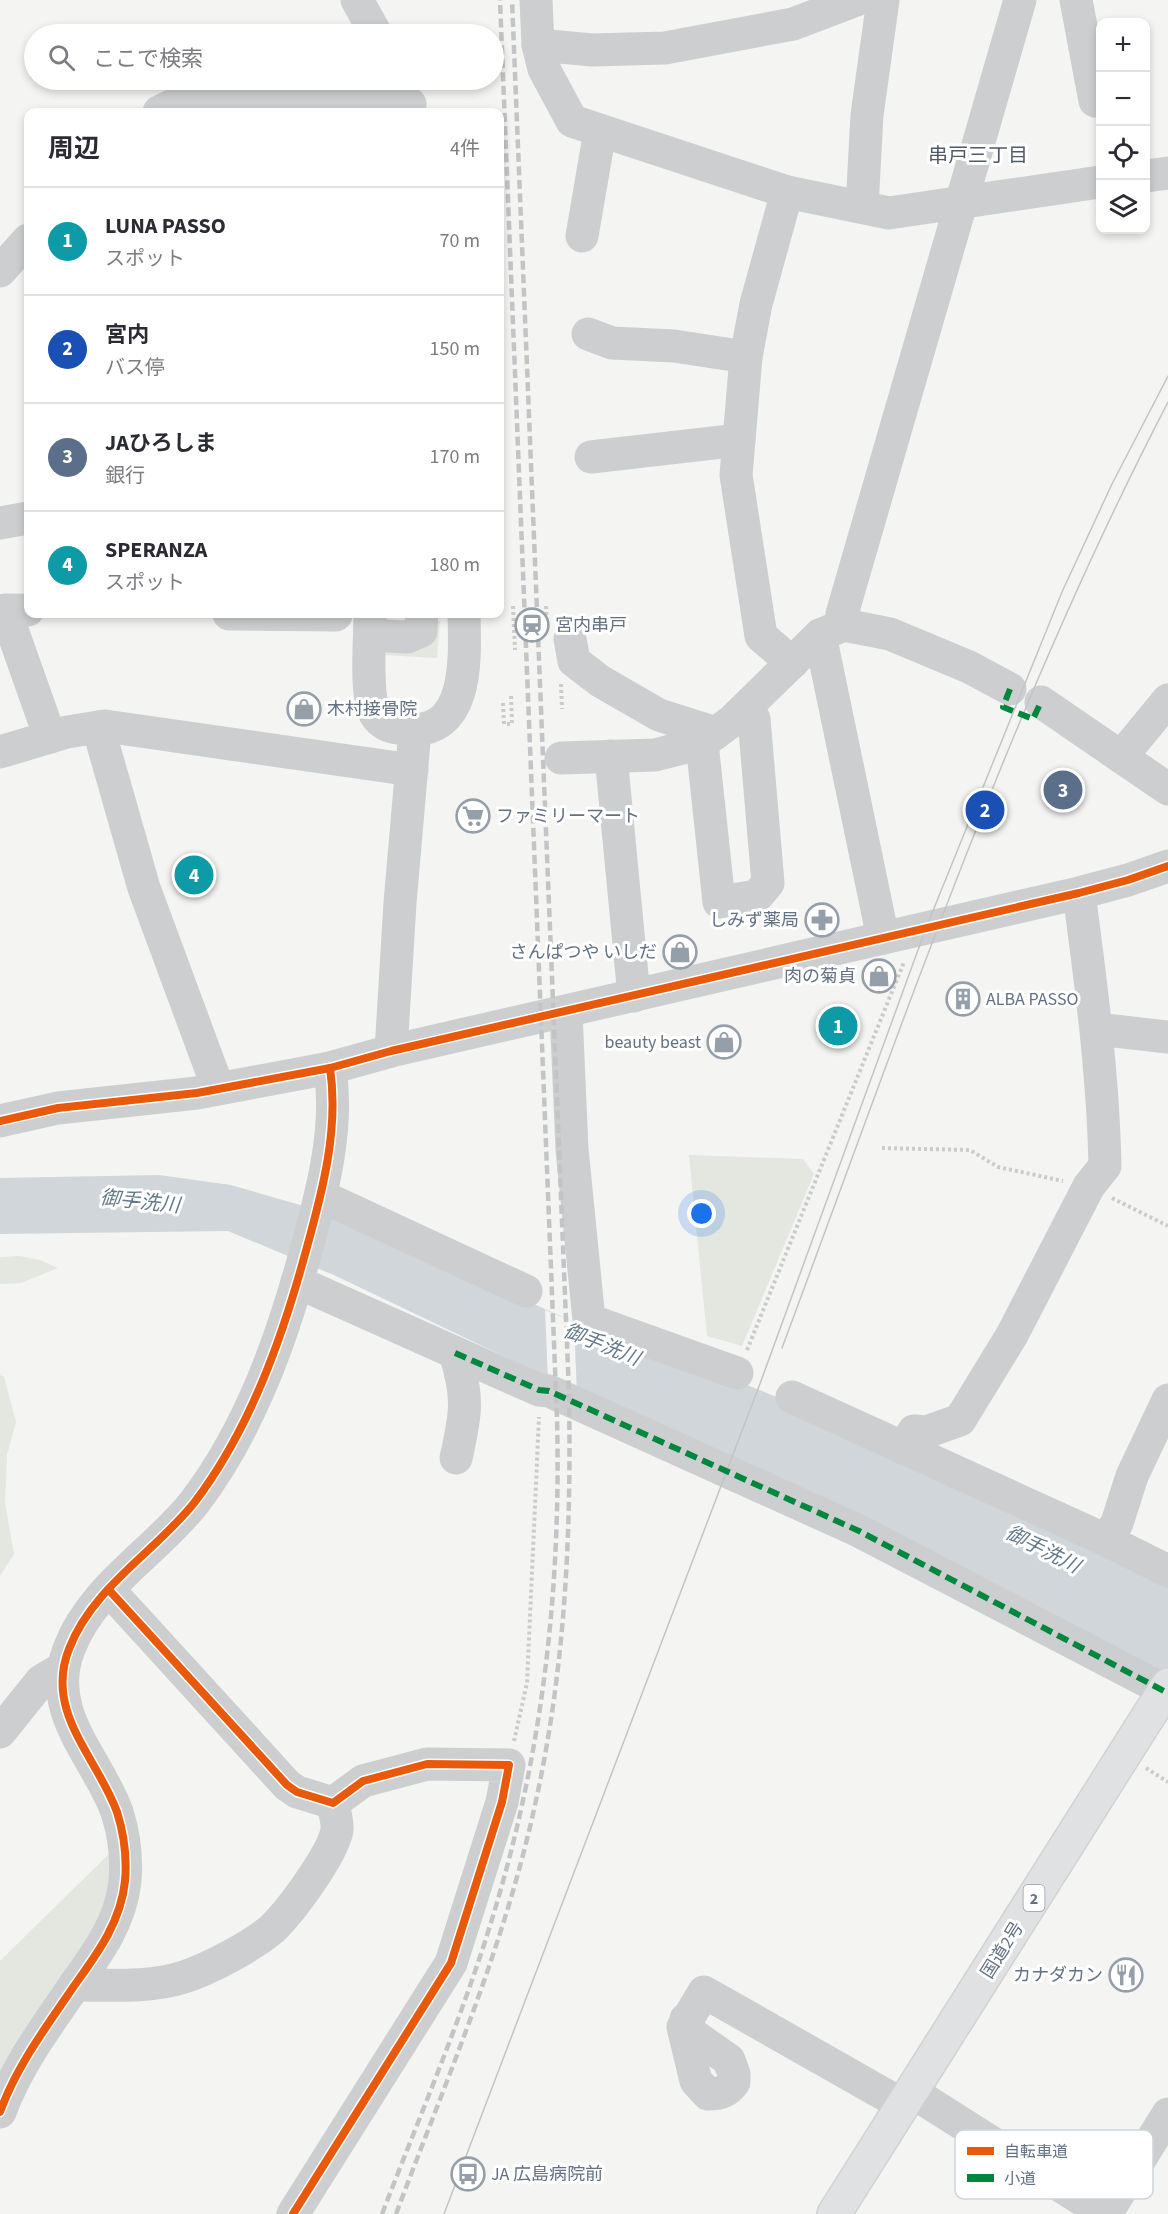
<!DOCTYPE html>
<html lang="ja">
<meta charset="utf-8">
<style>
:root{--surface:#fff;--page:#f7f7f7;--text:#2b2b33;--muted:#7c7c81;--line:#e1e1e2;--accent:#0f766e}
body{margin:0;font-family:"Source Sans 3","Noto Sans JP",sans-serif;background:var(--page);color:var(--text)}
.controls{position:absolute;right:18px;top:18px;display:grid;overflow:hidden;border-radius:12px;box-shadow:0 3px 9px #0003}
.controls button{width:54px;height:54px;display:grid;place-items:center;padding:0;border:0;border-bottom:2px solid var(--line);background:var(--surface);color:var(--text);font:30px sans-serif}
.you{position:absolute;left:702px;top:1214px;width:21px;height:21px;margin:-15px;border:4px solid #fff;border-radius:50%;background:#1a73e8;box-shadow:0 0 0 9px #1a73e833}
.badge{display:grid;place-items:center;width:39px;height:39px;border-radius:50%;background:var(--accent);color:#fff;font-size:20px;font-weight:700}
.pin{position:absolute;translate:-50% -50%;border:3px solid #fff;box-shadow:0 2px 6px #0006}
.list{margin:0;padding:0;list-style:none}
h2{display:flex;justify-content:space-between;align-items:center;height:78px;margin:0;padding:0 24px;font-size:26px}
h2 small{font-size:20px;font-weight:400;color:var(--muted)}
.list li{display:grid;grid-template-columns:39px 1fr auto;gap:18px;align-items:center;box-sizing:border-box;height:108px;padding:0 24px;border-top:2px solid var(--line)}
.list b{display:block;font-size:22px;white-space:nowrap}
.list p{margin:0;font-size:20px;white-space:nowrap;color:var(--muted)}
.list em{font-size:20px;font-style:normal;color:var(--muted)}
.icon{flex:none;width:33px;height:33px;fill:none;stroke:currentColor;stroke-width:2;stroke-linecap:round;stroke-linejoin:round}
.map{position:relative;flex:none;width:1168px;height:2214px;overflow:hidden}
.search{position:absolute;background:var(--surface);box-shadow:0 3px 9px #0003;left:24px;top:24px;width:480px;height:66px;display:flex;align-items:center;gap:15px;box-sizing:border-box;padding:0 21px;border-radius:33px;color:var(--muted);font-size:22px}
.panel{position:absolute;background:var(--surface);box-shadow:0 3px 9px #0003;left:24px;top:108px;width:480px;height:510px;border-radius:12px}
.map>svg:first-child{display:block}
</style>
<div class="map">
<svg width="1168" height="2214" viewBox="0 0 1168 2214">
<rect width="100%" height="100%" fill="#f4f4f2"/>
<g fill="#e3e7e0">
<path d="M 432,621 L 440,621 L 437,658 L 383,655 L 383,647 Z"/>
<path d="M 689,1155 L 803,1159 L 814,1174 L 742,1346 L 707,1336 Z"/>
<path d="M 19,1256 L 40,1260 L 58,1268 L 21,1283 L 0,1284 L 0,1257 Z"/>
<path d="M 0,1375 L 4,1377 L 16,1422 L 7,1455 L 5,1503 L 14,1554 L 0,1576 Z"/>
<path d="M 116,1847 L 112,1905 L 0,2087 L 0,1961 Z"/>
</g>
<path fill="#d0d6da" d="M 159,1175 L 231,1185 L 335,1215 L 614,1340 L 740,1382 L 781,1399 L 1168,1579 L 1168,1674 L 336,1276 L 228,1231 L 0,1234 L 0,1178 Z"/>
<path fill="#f4f4f2" d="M 545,1310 L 574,1322 L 577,1395 L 548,1381 Z"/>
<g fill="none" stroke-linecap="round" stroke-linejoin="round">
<defs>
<path id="highway" d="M 834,2214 L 1168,1685"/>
</defs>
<use href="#highway" stroke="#d1d2d2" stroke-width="36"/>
<g stroke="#cbcbcc" stroke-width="4" stroke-dasharray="3 3" stroke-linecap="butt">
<path d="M 513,606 L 515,650"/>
<path d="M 546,606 L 547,627"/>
<path d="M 561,684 L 562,709"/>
<path d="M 503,703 L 504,724 L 512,724 L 511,695"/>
<path d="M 882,1148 L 970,1150 L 998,1167 L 1063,1181"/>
<path d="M 1112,1198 L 1168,1226"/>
<path d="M 747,1350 L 904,962"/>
<path d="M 514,1741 L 527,1683 L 539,1417"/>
<path d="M 1146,1768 L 1168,1782"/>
</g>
<g stroke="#cdcecf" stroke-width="33">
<path d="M 357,0 L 376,34"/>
<path d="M 536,0 L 538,45 L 544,69 L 572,121 L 787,192 L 889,213 L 1100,182"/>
<path d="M 1076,0 L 1095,101"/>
<path d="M 538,45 L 592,50 L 665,48 L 793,24 L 856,0"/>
<path d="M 159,112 C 209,84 241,94 294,100 C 332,103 372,103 410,104"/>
<path d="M 1146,176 L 1168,173"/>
<path d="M 787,192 L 756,304 L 746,357 L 736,475 L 761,636 L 792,663"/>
<path d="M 862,207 L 867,115 L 883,0"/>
<path d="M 582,236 L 600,131"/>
<path d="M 0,271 L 28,240"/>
<path d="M 588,334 L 612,343 L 674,346 L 746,357"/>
<path d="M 591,457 L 739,440"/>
<path d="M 0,523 L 28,518"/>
<path d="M 28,610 L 5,610 L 50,737"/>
<path d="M 229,614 L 336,615"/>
<path d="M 370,614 C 370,637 365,694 375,714 C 382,726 393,728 406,729 C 470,736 465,657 464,614"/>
<path d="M 844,625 L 842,614 L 1020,0"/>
<path d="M 370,635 L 407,637 L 421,631 L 422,614"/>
<path d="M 820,635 L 883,938"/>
<path d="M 570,639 L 574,661 L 600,681 L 659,715 L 716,733"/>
<path d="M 1041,702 L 1168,789"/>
<path d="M 98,727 L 144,888 L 218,1088"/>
<path d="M 702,743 L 719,902 L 757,896 L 768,883 L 754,719 L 746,708"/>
<path d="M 0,752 L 67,732 L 105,726 L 412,770"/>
<path d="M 611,756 L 634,996"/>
<path d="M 1121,757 L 1168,700"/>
<path d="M 561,758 L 655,755 L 702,743 L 732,721 L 820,635 L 844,625 L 890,634 L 969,667 L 1010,689"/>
<path d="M 566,1012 L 572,1149 L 589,1320 L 737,1373"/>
<path d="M 1097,1029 L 1168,1037"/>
<path d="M 391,1051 L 400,903 L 415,730"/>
<path d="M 0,1121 L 58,1108 L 197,1093 L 330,1068 L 391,1051 L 1079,893 L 1128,880 L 1168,866"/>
<path d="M 321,1196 L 526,1291"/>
<path d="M 297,1282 L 539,1390 L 549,1391 L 569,1400 L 859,1531 L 1168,1692"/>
<path d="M 455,1353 C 469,1397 466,1414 456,1458"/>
<path d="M 792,1397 L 1106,1540 L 1168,1571"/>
<path d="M 903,1448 L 914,1431 L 926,1432 L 960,1420 L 1012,1335 L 1089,1186 L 1105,1166 C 1103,1074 1091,984 1079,893"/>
<path d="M 1106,1540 L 1117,1523 L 1132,1476 L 1168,1400"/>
<path d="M 109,1590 L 287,1785 L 297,1792 L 333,1803 L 363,1781 L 427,1764 L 509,1765 L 502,1802 L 451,1963 L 293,2214"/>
<path d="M 0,1732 L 41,1681 L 63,1668"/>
<path d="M 75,1985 C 110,1985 150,1988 184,1977 C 209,1969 252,1946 272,1929 C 290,1912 333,1854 337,1830 C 338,1822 334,1811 333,1803"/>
<path d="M 686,2019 L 692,2034 L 729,2060 L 734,2074 L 734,2082 C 727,2092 720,2094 708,2094 L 696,2081 L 683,2027 L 704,1992 L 903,2105"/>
<path d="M 912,2092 L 1105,2214"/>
<path d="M 0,2112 C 17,2065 47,2026 74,1986 C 97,1954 121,1922 125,1881 C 127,1858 124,1834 117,1812 C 97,1757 44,1712 69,1649 C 92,1588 155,1552 194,1503 C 251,1428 283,1336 307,1247 C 323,1189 339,1128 330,1068"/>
<path d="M 1106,2214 L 1168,2114"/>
</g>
<use href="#highway" stroke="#e0e1e2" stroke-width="33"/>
<g stroke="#c3c4c5" stroke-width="1.5">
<path d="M 782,1348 C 901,1029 1011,704 1168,402"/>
<path d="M 444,2214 L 761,1381 L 926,928 L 1062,592 L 1112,484 L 1168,376"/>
</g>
<g stroke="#c3c4c5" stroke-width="4.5" stroke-dasharray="9 4.5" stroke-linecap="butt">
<path d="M 382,2214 C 424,2105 471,1997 502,1885 C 545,1732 561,1577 557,1418 L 500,0"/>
<path d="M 396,2214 C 436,2107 481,2001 513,1891 C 562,1723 572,1567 569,1393 L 512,0"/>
</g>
<g stroke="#00873e" stroke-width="6" stroke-dasharray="12 6" stroke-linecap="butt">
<path d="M 1010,689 L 1003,707 L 1033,719 L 1041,702"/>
<path d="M 455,1353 L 539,1390 L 549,1391 L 859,1531 L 1164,1691"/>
</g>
<defs>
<g id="cycleway">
<path d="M 0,1121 L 58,1108 L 197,1093 L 330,1068 L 391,1051 L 1079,893 L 1128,880 L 1168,866"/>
<path d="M 109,1590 L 287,1785 L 297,1792 L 333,1803 L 363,1781 L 427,1764 L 509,1765 L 502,1802 L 451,1963 L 293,2214"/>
<path d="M 0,2112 C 17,2065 47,2026 74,1986 C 97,1954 121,1922 125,1881 C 127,1858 124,1834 117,1812 C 97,1757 44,1712 69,1649 C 92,1588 155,1552 194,1503 C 251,1428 283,1336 307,1247 C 323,1189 339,1128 330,1068"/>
</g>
</defs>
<use href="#cycleway" stroke="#fff" stroke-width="11"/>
<use href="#cycleway" stroke="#e8590c" stroke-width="8"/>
</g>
<defs>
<symbol id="station-ring" viewBox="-11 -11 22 22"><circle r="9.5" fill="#fff" stroke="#959faa" stroke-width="1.5"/><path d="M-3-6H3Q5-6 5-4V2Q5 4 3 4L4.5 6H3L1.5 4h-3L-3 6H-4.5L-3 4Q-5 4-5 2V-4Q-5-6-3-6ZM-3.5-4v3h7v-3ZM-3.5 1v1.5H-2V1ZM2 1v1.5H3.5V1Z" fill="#959faa"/></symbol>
<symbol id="shop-ring" viewBox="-11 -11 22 22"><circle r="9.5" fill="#fff" stroke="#959faa" stroke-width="1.5"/><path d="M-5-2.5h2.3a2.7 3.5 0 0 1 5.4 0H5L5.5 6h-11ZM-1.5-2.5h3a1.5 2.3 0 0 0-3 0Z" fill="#959faa"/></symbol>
<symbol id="supermarket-ring" viewBox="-11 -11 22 22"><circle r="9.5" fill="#fff" stroke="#959faa" stroke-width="1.5"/><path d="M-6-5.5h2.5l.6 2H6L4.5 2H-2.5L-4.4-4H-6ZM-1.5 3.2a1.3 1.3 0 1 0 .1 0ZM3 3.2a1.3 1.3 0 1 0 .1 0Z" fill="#959faa"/></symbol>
<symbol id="pharmacy-ring" viewBox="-11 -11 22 22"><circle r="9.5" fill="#fff" stroke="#959faa" stroke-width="1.5"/><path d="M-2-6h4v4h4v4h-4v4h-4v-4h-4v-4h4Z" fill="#959faa"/></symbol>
<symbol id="building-ring" viewBox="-11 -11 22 22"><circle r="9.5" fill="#fff" stroke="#959faa" stroke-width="1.5"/><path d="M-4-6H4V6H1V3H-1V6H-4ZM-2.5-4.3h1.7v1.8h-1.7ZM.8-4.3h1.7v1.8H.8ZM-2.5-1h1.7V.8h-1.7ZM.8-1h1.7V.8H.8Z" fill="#959faa"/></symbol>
<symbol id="restaurant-ring" viewBox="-11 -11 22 22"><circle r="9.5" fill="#fff" stroke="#959faa" stroke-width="1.5"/><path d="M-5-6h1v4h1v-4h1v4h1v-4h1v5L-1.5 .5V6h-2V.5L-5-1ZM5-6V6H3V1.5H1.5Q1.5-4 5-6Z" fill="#959faa"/></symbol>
<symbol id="bus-ring" viewBox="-11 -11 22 22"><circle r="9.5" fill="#fff" stroke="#959faa" stroke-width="1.5"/><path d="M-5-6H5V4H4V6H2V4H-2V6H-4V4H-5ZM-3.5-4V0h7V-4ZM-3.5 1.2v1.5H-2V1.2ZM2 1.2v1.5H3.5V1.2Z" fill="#959faa"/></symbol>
</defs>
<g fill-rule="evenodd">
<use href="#station-ring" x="513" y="606" width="38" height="38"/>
<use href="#shop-ring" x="285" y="690" width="38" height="38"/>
<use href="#supermarket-ring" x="454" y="797" width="38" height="38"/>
<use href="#pharmacy-ring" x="803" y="901" width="38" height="38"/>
<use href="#shop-ring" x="661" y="933" width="38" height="38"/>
<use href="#shop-ring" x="860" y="957" width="38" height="38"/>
<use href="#building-ring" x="944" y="980" width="38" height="38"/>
<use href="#shop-ring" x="705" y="1023" width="38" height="38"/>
<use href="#restaurant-ring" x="1107" y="1956" width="38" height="38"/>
<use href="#bus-ring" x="449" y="2155" width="38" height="38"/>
</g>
<g text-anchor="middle" stroke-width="6" stroke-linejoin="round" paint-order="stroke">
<rect fill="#fff" stroke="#919ca9" stroke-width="1.5" x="1023.5" y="1885" width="21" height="26" rx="4.5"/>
<g font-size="16" font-weight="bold" fill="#627184">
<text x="1034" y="1904">2</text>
</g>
<g font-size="18" fill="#627184" stroke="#fff" text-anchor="start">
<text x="555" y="631">宮内串戸</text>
<text x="327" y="715">木村接骨院</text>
<text x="496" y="822">ファミリーマート</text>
<text x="799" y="926" text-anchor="end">しみず薬局</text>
<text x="657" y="958" text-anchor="end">さんぱつや いしだ</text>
<text x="856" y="982" text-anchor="end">肉の菊貞</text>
<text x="986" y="1005">ALBA PASSO</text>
<text x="701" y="1048" text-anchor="end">beauty beast</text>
<text x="1103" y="1981" text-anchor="end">カナダカン</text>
<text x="491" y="2180">JA 広島病院前</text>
</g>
<g font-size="18" fill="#627184" stroke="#fff">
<text transform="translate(1002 1950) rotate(-58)" y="6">国道2号</text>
</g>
<g font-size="20" fill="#505b69" stroke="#fff">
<text x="978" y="162">串戸三丁目</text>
</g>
<g font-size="20" font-style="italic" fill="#627a89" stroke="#fff">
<text transform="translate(140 1201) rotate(6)" y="7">御手洗川</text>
<text transform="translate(602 1344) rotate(22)" y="7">御手洗川</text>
<text transform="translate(1043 1549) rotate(27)" y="7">御手洗川</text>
</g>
</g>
<rect x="955" y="2130" width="198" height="69" rx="9" fill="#fff" stroke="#d0d4da" stroke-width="1.5"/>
<rect x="967" y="2147" width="27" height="8" fill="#e8590c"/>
<rect x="967" y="2174" width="27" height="8" fill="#00873e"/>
<g font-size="16" fill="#627184">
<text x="1004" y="2157">自転車道</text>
<text x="1004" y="2184">小道</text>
</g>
</svg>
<div class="controls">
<button>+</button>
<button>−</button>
<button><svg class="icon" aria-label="locate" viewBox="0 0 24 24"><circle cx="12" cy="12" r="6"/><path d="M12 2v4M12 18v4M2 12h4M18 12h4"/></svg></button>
<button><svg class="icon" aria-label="layers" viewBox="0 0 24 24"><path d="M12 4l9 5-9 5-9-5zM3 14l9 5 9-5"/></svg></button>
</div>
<div class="you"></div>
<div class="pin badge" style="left:838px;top:1026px;background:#0f9aa8">1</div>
<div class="pin badge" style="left:985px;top:810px;background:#1a4fb4">2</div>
<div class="pin badge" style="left:1063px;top:790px;background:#5c6f8a">3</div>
<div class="pin badge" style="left:194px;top:875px;background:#0f9aa8">4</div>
<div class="search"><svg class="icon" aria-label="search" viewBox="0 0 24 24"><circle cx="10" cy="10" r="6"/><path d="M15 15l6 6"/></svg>ここで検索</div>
<section class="panel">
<h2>周辺<small>4件</small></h2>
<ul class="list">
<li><span class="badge" style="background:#0f9aa8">1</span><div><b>LUNA PASSO</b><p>スポット</p></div><em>70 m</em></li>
<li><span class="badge" style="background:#1a4fb4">2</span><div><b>宮内</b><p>バス停</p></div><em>150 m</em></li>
<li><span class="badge" style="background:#5c6f8a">3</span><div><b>JAひろしま</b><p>銀行</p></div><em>170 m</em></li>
<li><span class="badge" style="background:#0f9aa8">4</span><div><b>SPERANZA</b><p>スポット</p></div><em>180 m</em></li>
</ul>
</section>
</div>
